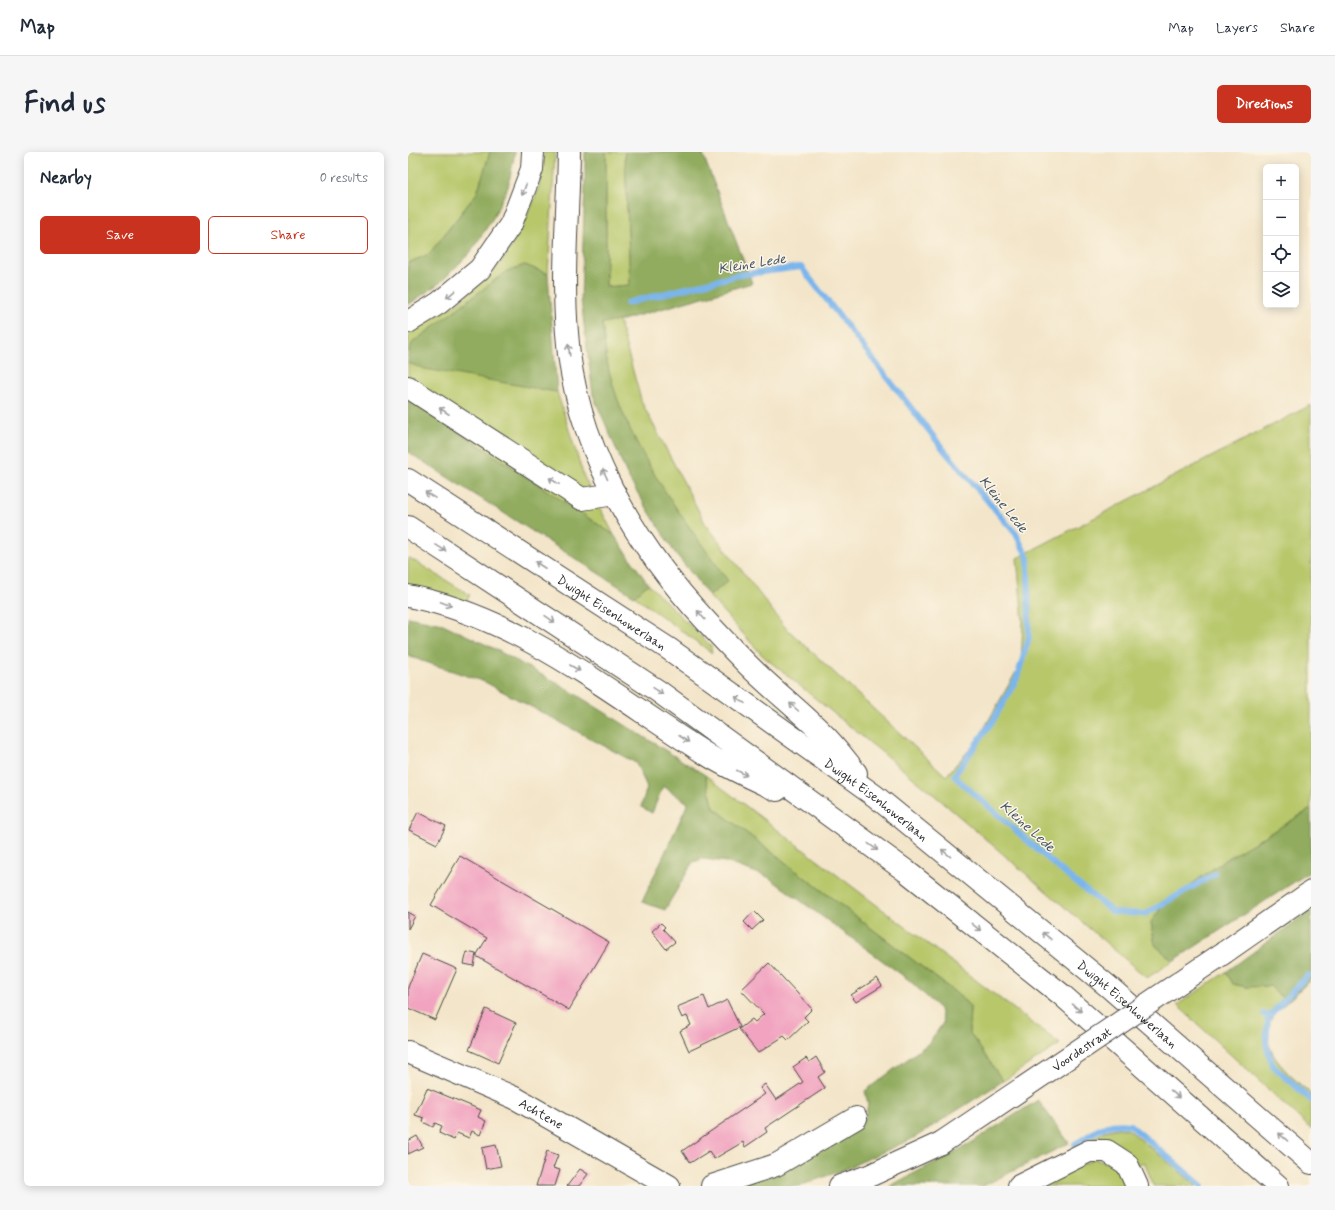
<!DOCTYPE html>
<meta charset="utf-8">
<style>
:root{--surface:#fff;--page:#f6f6f7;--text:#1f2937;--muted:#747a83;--line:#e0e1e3;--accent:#c8321e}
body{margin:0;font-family:Mynerve,sans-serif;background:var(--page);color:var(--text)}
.controls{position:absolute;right:12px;top:12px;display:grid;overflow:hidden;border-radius:6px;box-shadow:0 2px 10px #0003}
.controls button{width:36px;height:36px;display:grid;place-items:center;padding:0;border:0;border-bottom:1px solid var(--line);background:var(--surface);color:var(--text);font:20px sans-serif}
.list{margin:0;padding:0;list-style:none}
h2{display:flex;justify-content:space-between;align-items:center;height:52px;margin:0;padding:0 16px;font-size:17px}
h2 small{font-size:13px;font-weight:400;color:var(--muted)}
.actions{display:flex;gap:8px;padding:12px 16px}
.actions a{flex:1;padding:9px 0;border:1px solid var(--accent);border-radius:6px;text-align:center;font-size:14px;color:var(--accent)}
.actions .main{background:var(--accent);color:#fff}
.icon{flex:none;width:22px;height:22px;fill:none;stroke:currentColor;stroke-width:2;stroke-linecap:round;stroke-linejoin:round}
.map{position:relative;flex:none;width:903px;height:1034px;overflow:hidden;border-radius:6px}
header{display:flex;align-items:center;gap:24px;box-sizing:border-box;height:56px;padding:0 20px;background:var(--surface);border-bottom:1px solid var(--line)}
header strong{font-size:19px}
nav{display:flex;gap:22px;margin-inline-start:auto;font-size:14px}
.intro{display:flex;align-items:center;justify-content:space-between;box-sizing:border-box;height:96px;padding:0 24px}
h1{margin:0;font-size:28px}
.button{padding:10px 18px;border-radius:6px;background:var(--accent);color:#fff;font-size:14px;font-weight:700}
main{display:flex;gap:24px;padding:0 24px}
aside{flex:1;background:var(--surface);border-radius:6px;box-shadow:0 2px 10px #0003}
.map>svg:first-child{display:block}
</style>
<header>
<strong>Map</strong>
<nav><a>Map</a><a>Layers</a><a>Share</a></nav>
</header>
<div class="intro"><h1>Find us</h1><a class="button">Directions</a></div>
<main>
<aside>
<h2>Nearby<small>0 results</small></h2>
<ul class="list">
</ul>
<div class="actions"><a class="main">Save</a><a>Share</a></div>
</aside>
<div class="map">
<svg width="903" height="1034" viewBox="0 0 903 1034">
<rect width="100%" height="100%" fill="#fcf5e5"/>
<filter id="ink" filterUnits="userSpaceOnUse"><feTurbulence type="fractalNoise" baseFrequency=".025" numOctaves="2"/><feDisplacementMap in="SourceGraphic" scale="8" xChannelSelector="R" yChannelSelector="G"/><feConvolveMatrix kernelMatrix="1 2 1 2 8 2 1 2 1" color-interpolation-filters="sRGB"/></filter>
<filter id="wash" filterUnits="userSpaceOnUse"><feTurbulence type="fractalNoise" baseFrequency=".012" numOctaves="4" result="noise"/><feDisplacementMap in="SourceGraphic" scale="16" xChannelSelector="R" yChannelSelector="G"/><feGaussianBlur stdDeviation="0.9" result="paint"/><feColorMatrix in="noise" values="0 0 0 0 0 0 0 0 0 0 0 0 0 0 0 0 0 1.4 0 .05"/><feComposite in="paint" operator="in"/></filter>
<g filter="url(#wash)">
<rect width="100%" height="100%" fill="#f3e5c9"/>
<g fill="#b7c76a" stroke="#71794a">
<path d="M 0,0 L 82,0 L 69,41 L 21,102 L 0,111 Z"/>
<path d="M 136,0 L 147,0 L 140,122 L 117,113 L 99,119 L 4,191 L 0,205 L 0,182 L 45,154 L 78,127 L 95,108 L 117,68 L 130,39 Z"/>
<path d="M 198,0 L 217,0 L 222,133 L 198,135 Z"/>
<path d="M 211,169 L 234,251 L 297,371 L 377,475 L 538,624 L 569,589 L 613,511 L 615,470 L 609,406 L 903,253 L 903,657 L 817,708 L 788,730 L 743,770 L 747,793 L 765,809 L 739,826 L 524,641 L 355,504 L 301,444 L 320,429 C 275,367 219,295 201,219 C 197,203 196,186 194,170 Z"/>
<path d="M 0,211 L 149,240 L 176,325 L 206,383 L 0,246 Z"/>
<path d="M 0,405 L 62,443 L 57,451 L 0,433 Z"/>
<path d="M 240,432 L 303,494 L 304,501 L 226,444 Z"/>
<path d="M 297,623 L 652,892 L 595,929 L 561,880 L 562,854 L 548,841 L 306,656 Z"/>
<path d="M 818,820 L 825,832 L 838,835 L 862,834 L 879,850 C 875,854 868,858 865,863 C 846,897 881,922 903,942 L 903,977 L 769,853 Z"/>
<path d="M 710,976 L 720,977 L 789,1034 L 746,1034 L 736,1010 L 729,1013 L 670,996 L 697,979 Z"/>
<path d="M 686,1007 L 707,1013 L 719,1034 L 626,1034 Z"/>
</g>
<g fill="#91ac5e" stroke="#5e6c44">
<path d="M 82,0 L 107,0 L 100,35 L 85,66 L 62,101 L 33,130 L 0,153 L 0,111 L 21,102 L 69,41 Z"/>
<path d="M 177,0 L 198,0 L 198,135 L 222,133 L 217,0 L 294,0 L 344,131 L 211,169 L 194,171 C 196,187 197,203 201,219 C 220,296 275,366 320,429 L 301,444 L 265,398 L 221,327 L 185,243 L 173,148 L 177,32 Z"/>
<path d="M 117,113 L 140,122 L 149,240 L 17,217 L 0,211 L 0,205 L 4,191 L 99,119 Z"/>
<path d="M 0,246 L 206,383 L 240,432 L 226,444 L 0,300 Z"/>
<path d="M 0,465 L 35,472 L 85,496 L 156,535 L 297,623 L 306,656 L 548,841 L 562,854 L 561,880 L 595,929 L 506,986 L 435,1018 L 391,1034 L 308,1034 L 457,967 L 460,952 L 457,939 L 521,891 L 535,871 L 532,857 L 501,828 L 360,725 L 318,710 L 295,707 L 285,710 L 257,758 L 234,750 L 280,651 L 255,634 L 244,661 L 233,655 L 239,635 L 228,611 L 77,530 L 0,504 Z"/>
<path d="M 903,657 L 903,719 L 765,809 L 747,793 L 743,770 L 755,753 L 817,708 Z"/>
<path d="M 903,758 L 903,827 L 879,850 L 862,834 L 838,835 L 825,832 L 818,820 Z"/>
<path d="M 630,948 L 661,991 L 575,1034 L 482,1034 L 558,994 Z"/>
</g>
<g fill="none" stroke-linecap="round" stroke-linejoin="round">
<g stroke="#7ab5ec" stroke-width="6">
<path d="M 219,151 L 331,123 L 393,115 L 536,298 L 608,382 L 620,406 L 621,485 L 609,526 L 586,567 L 546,624 L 655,720 L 705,760 L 737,762 L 807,722"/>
<path d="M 856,862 L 860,865 L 858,893 L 865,914 L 903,948"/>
<path d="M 860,865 L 900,823"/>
<path d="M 667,992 C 688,980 697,969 722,973 L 794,1034"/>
</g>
</g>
<g id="blocks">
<g fill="#f1a3c0">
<path d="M 10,660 L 38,674 L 29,692 L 1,678 Z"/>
<path d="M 52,704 L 201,790 L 161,858 L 68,804 L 79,786 L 23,753 Z"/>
<path d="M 346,759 L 355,768 L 344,778 L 336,770 Z"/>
<path d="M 0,760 L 7,764 L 0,777 Z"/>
<path d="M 253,771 L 257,775 L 255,777 L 267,790 L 258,797 L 244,779 Z"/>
<path d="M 59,800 L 68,802 L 66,814 L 56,812 Z"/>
<path d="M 14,802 L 49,817 L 27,868 L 0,856 L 0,835 Z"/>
<path d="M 361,811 L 404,857 L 396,865 L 400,869 L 380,888 L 376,884 L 350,901 L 331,877 L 344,867 L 347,870 L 356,862 L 333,838 Z"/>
<path d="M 469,826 L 474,834 L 448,850 L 443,843 Z"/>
<path d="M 296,844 L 301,857 L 319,848 L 332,875 L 281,899 L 272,879 L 283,873 L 279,864 L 274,866 L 269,855 Z"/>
<path d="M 78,857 L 108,871 L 90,911 L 61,898 Z"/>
<path d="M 408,905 L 417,920 L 410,925 L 417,936 L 357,976 L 359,980 L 337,995 L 335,990 L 306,1007 L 301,999 L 282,1011 L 274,999 L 357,942 L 352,936 L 357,932 L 368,948 L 395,930 L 385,915 L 398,906 L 401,910 Z"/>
<path d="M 19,936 L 73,958 L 70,965 L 78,969 L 72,983 L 64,979 L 61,986 L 49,981 L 46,988 L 31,981 L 34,974 L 27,971 L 25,975 L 15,970 L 16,966 L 7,963 Z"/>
<path d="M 9,984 L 15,995 L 0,1002 L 0,989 Z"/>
<path d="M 88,993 L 93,1014 L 78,1017 L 74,996 Z"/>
<path d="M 139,999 L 150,1003 L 145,1016 L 152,1018 L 147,1034 L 128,1034 Z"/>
<path d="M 172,1017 L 180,1022 L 171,1034 L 159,1034 Z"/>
</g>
</g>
</g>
<g filter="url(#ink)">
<use href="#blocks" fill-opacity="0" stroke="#494743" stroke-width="1"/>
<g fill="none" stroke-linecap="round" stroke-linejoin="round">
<defs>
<g id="minor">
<path d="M 0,235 L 174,347 L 207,342"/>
<path d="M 817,800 L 903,740"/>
<path id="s1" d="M 0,900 L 107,946 L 261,1034"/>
<path d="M 304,1034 L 368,1013 L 448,966"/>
<path d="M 432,1034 L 463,1023 L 533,991"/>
<path d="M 611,1034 L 681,999 L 699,999 L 719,1012 L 729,1034"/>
</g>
<g id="highway">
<path d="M 161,0 C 160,61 154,121 159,181 C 166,289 225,391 298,469 C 312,484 326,499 341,514 C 364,537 390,557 413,580 C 426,592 437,607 448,621"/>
<path d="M 0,170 L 31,151 L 72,117 L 103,72 L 124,17 L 125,0"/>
<path id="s2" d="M 0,328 L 261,497 L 467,644 L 701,835 L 903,1011"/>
<path d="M 0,375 L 250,539 L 498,719 L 654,843 L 870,1034"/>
<path d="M 0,444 C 112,465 204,543 298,602 C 320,616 345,627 369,638"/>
</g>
</defs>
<use href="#minor" stroke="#494743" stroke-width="24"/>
<use href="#highway" stroke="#494743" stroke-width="24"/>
<use href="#minor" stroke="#fff" stroke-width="22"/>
<use href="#highway" stroke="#fff" stroke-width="22"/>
<defs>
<g id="minor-bridge">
<path id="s3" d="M 533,991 L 817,800"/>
</g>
</defs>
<use href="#minor-bridge" stroke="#494743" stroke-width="24" stroke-linecap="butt"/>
<use href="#minor-bridge" stroke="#fff" stroke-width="22"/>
</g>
<defs><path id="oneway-shaft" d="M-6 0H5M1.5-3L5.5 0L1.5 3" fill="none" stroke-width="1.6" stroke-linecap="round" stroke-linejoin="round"/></defs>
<g stroke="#a0a0a0">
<use href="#oneway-shaft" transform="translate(116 38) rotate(110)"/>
<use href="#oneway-shaft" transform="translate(43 142) rotate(139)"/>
<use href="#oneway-shaft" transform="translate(161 198) rotate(-98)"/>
<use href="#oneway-shaft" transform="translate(36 259) rotate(-147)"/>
<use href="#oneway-shaft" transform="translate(197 322) rotate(-115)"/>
<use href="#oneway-shaft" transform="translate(146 329) rotate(-147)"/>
<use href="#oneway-shaft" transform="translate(22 343) rotate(-148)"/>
<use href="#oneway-shaft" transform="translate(33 396) rotate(32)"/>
<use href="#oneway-shaft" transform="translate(132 413) rotate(-147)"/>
<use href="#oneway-shaft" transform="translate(38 452) rotate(21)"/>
<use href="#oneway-shaft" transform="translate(293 463) rotate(-130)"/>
<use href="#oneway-shaft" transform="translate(142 467) rotate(34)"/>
<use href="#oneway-shaft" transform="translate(167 516) rotate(30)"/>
<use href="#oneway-shaft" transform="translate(250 539) rotate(35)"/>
<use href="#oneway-shaft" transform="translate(332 548) rotate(-145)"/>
<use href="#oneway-shaft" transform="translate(386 555) rotate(-138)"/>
<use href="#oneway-shaft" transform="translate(276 587) rotate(34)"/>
<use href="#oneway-shaft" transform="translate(334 621) rotate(27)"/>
<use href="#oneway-shaft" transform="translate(465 695) rotate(36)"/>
<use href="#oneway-shaft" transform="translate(538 701) rotate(-141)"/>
<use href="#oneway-shaft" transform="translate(568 775) rotate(38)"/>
<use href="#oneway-shaft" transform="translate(639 784) rotate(-141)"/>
<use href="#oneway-shaft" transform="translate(669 856) rotate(41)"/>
<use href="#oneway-shaft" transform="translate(767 942) rotate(41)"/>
<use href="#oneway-shaft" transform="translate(875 985) rotate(-139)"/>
</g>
</g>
<g text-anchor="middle" stroke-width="3" stroke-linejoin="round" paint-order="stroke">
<g font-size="13" fill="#2b2b2b" stroke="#fcf5e5">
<text dy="5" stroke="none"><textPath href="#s2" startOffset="243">Dwight Eisenhowerlaan</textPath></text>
<text dy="5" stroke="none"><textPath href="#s2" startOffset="567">Dwight Eisenhowerlaan</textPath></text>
<text dy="5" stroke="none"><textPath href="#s2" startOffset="891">Dwight Eisenhowerlaan</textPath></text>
<text dy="5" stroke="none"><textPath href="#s3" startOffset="169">Voordestraat</textPath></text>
<text dy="5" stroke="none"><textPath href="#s1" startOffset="147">Achtene</textPath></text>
</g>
<g font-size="14" font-style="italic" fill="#435465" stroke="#fcf5e5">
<text transform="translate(344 111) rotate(-9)" y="5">Kleine Lede</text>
<text transform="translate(596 352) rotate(51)" y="5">Kleine Lede</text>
<text transform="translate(620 674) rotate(42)" y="5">Kleine Lede</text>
</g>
</g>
</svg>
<div class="controls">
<button>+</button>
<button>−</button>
<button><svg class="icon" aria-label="locate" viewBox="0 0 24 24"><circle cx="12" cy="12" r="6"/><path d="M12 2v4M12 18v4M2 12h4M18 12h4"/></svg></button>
<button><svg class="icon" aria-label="layers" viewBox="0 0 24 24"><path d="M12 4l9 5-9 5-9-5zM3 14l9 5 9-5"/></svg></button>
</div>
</div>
</main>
